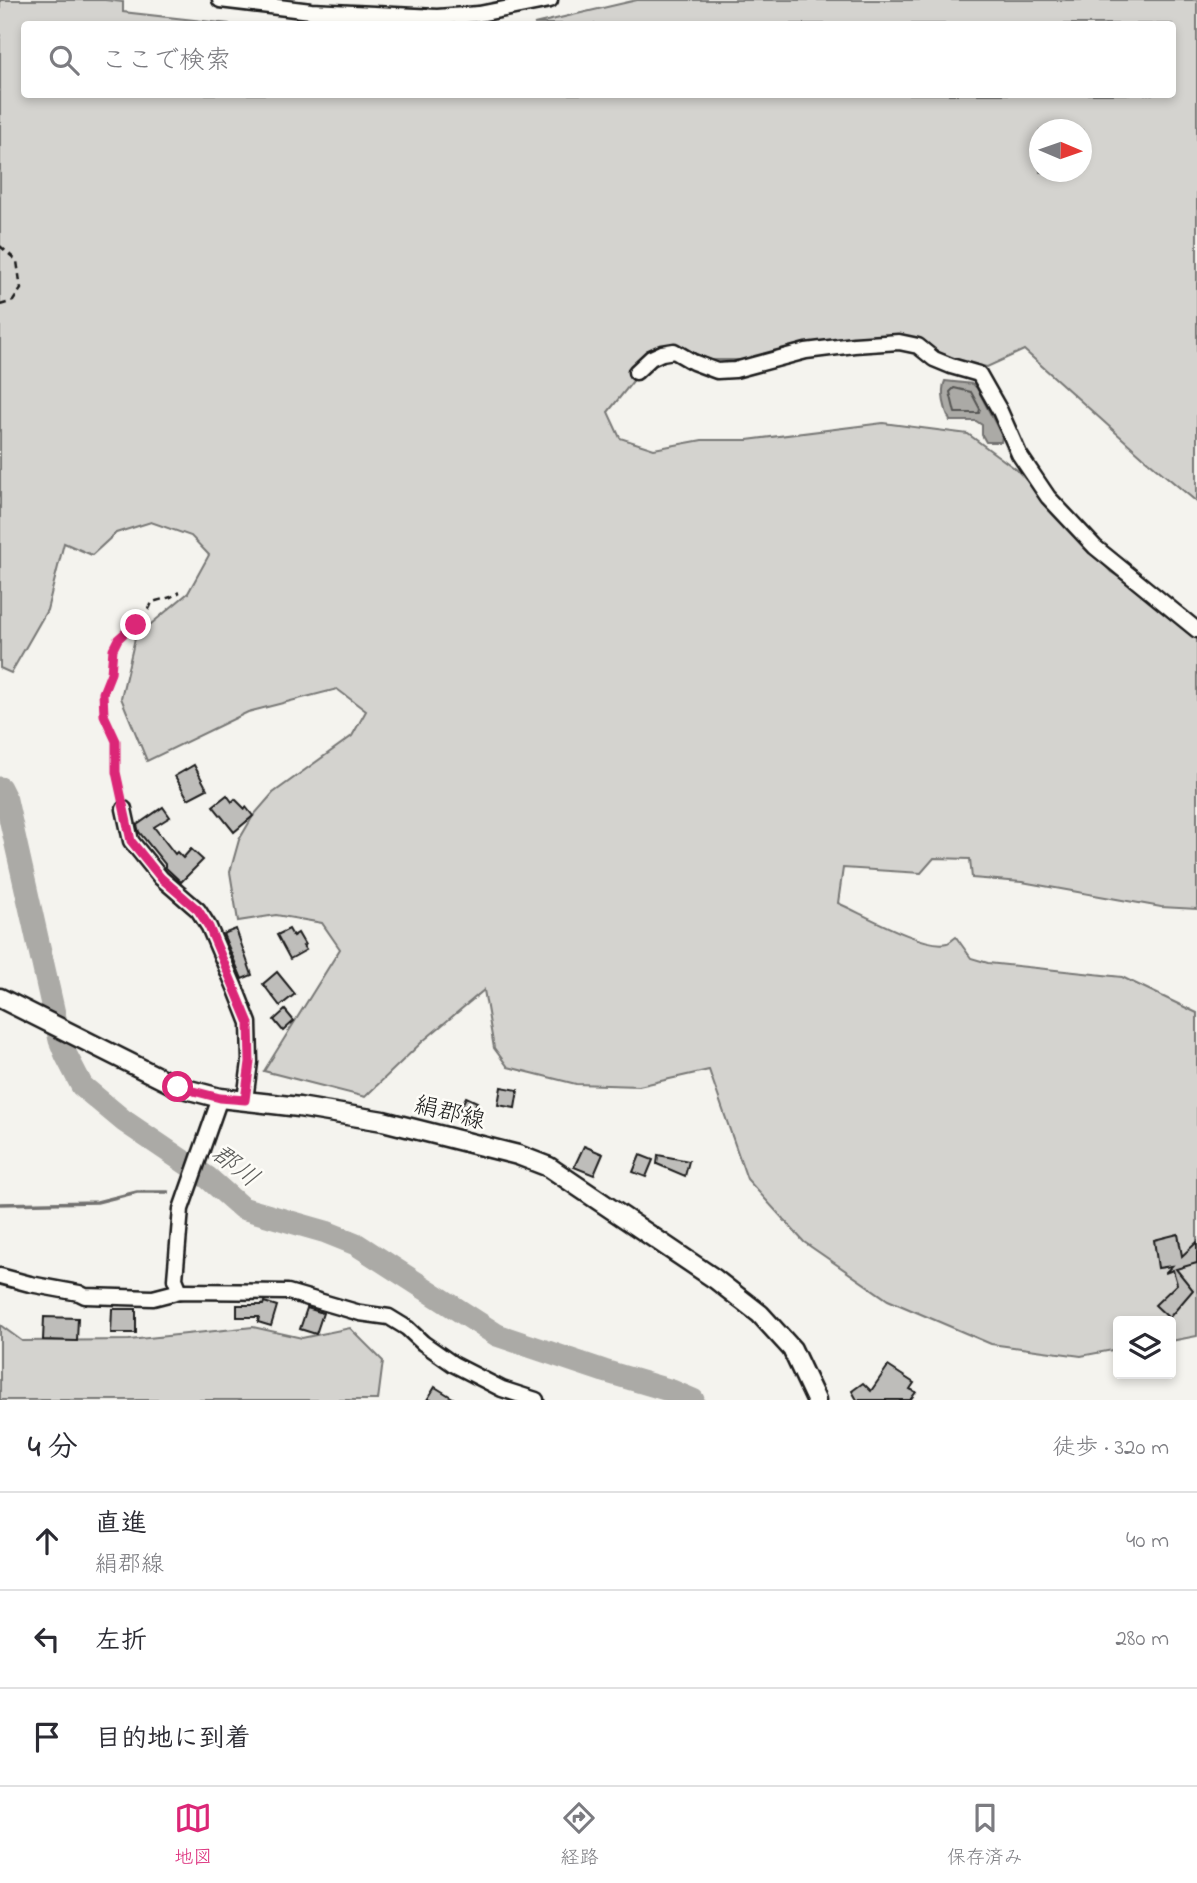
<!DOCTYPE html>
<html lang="ja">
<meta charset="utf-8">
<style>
:root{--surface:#fff;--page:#f2f2f3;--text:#2b2b33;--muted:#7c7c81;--line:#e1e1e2;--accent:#db2777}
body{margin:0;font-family:"Indie Flower","Klee One",sans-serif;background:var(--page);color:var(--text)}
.controls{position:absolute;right:21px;bottom:21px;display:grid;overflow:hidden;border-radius:7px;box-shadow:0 4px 10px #0003}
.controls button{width:63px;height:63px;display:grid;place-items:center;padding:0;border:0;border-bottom:2px solid var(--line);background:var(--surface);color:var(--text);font:35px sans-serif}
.compass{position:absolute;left:1029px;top:119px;width:63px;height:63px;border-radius:50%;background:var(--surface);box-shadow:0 4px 10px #0003;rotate:92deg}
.stop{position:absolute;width:21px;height:21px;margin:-16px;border:5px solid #db2777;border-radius:50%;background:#fff}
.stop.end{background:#db2777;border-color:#fff;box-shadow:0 2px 7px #0008}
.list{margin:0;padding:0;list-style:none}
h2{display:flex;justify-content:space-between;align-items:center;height:91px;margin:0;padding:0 28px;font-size:30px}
h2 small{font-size:23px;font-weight:400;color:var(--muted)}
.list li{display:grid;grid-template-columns:46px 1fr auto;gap:21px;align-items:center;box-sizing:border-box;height:98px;padding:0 28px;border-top:2px solid var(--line)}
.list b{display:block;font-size:26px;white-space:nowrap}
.list p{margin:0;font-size:23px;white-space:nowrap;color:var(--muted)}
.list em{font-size:23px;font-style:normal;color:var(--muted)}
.icon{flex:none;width:38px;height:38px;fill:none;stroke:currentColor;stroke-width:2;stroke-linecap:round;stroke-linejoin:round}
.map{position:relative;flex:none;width:1197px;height:1400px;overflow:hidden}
.search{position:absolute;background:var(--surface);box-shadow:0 4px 10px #0003;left:21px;right:21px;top:21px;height:77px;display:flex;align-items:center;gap:18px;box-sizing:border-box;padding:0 24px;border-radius:7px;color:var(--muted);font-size:26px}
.sheet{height:385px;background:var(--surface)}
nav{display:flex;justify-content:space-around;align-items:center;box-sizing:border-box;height:98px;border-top:2px solid var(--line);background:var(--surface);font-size:19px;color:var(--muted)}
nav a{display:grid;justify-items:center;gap:4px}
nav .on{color:var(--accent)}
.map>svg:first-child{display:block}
</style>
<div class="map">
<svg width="1197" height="1400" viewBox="0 0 1197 1400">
<rect width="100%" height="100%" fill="#f4f3ee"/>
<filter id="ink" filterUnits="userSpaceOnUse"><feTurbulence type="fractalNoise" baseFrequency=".0143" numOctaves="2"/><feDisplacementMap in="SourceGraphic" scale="14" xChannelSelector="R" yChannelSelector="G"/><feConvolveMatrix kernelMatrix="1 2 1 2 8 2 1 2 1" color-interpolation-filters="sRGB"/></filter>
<g filter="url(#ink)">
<g fill="#d4d3cf" stroke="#787876" stroke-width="2" fill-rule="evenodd">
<path d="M 0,0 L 105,0 L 123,2 L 123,12 L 230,24 L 24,24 L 24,94 L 1172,94 L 1172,24 L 534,24 L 637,0 L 1197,0 L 1197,502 L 1143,457 L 1024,350 L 987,367 L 948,359 L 921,340 L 877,337 L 747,360 L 711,360 L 673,345 L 637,376 L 608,412 L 620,438 L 654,449 L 702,440 L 747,440 L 883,423 L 968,434 L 1017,470 L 1111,572 L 1197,629 L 1197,909 L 1161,907 L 1022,882 L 972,878 L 970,859 L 934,858 L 921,873 L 843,868 L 838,903 C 861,913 924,949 947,943 C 949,943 953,939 956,937 L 971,958 L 988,963 L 1122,977 L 1197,1013 L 1197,1336 L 1171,1341 L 1171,1321 L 1118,1321 L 1118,1349 L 1081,1356 L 991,1344 L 888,1300 L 804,1242 L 747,1179 L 709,1070 L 639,1086 L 576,1084 L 508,1067 L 494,1048 L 484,990 L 423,1041 L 365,1097 L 264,1071 L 340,949 L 322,923 L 276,915 L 238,921 L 230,872 L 239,840 L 253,816 L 273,793 L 352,736 L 366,711 L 337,689 L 248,712 L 147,761 L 121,698 L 136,634 L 151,624 L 188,593 L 209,555 L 191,536 L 151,522 L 116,533 L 92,555 L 64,543 L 47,610 L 11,673 L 0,668 ZM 1040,130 L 1082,130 L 1082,172 L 1040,172 Z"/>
<path d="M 0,1325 L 22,1341 L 129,1340 L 253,1327 L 302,1338 L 350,1328 L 383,1361 L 378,1400 L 0,1400 Z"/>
</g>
<path fill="#abaaa6" stroke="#72716f" stroke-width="2" d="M 945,381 L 973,384 L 977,388 L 1002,436 L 1001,442 L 986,442 L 982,435 L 982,425 L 976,421 L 950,421 C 945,410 940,392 945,381 Z"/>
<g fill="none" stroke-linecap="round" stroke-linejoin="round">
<path stroke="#555553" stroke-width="2" d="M 954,388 L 971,392 L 980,409 L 979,413 L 955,413 L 950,392 Z"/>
<g stroke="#72716f" stroke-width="3.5">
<path d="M 220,1193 L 224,1193"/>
<path d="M 0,1204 L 97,1202 L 137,1192 L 168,1192"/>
</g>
<path stroke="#abaaa6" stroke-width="23" d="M 0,788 L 6,800 L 60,1040 L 66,1055 L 82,1086 L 124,1121 L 208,1178 L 242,1208 L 326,1232 L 356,1244 L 497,1335 L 604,1371 L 672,1391 L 693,1400"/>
</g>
<g fill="#bebdba" stroke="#1c1c1c" stroke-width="2">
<path d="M 194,765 L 207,789 L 188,799 L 175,776 Z"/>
<path d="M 227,795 L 232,802 L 235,799 L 245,809 L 246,807 L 253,816 L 234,832 L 213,806 Z"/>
<path d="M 163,807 L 170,817 L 154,827 L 175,854 L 177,852 L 183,858 L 191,849 L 203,860 L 181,882 L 165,867 L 165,864 L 139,832 L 137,825 Z"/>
<path d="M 236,929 L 252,975 L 242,979 L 223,934 Z"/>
<path d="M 289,929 L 293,936 L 298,933 L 305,945 L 303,946 L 306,950 L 290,959 L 277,935 Z"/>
<path d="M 277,972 L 295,994 L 280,1006 L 263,984 Z"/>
<path d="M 285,1010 L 294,1021 L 283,1031 L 274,1020 Z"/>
<path d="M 501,1087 L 518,1090 L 515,1108 L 498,1105 Z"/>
<path d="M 466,1097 L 477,1102 L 468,1123 L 456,1117 Z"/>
<path d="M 584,1146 L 603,1154 L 594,1175 L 574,1167 Z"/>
<path d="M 640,1155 L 653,1160 L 646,1177 L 633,1172 Z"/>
<path d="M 658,1155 L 689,1161 L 685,1176 L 657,1164 Z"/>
<path d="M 1178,1234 L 1182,1256 L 1197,1242 L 1197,1263 L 1176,1269 L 1193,1290 L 1169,1318 L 1155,1305 L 1177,1284 L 1173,1270 L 1165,1273 L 1172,1266 L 1158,1268 L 1154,1240 Z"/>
<path d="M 264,1302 L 277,1306 L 271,1326 L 258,1322 L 259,1317 L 237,1317 L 237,1305 L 263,1305 Z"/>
<path d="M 307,1308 L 323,1313 L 316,1334 L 300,1329 Z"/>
<path d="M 112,1309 L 136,1309 L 136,1333 L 111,1333 Z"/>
<path d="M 44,1317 L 78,1318 L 77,1341 L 43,1340 Z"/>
<path d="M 888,1366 L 914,1383 L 910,1389 L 916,1392 L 910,1400 L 857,1400 L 852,1391 L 863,1383 L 871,1391 Z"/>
<path d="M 435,1387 L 456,1400 L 427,1400 Z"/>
</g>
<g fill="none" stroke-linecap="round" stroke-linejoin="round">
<defs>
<g id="minor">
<path d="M 220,0 L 311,11 L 437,17 L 479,14 L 550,0"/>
<path d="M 636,372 L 651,358 L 662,353 L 674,351 L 693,362 L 717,371 L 735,370 L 806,351 L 854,345 L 899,342 L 918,346 L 934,359 L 951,366 L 979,374 L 1000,411 L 1019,454 L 1048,497 L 1095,547 L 1197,630"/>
<path d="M 124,809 L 131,841 L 161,878 L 198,910 L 209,927 L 236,990 L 249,1023 L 250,1062 L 245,1100"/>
<path d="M 0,1276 L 30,1284 L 79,1293 L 85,1296 L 153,1298 L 180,1291 L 288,1292 L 360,1313 L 389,1317 L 407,1328 L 423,1343 L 453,1364 L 502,1389 L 536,1400"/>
<path d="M 180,1291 L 175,1279 L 181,1209 L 220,1098"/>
</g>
<path id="major" d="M 0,998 L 178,1087 L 220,1098 L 299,1107 L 383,1121 L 518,1155 L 549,1167 L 715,1279 L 760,1314 L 792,1349 L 816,1400"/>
</defs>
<use href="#minor" stroke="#1c1c1c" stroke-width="19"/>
<use href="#major" stroke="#1c1c1c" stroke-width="23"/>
<g stroke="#1c1c1c" stroke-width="2.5" stroke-dasharray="7 5" stroke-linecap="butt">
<path d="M 0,246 L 17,261 L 21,289 L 13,301 L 0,305"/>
<path d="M 121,795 C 119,786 116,777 116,768 C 116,760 118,750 116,741 C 111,725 100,712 103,694 C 104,687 110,681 111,674 C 113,666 111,655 114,647 C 121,627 145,625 152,602 L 171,597 L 180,592"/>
</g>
<use href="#minor" stroke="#fdfcf7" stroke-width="14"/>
<use href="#major" stroke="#fdfcf7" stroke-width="18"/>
</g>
</g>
<g fill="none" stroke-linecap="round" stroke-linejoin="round" filter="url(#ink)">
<path stroke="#db2777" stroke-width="9" d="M 136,625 L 128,630 L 118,639 L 113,649 L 111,673 L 103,693 L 104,715 L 116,741 L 116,772 L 131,841 L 161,878 L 198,910 L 209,927 L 249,1023 L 250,1062 L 245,1100 L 220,1098 L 178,1087"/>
</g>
<g text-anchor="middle" stroke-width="5" stroke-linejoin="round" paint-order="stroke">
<g font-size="24" fill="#1c1c1c" stroke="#fdfcf7">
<text transform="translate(450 1112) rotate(14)" y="8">絹郡線</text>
</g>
<g font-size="26" font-style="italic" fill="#5c5c5a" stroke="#fdfcf7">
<text transform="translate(236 1165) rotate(37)" y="9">郡川</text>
</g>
</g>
</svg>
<div class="controls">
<button><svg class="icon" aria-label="layers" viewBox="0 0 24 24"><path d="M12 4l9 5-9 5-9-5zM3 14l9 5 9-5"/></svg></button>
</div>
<svg class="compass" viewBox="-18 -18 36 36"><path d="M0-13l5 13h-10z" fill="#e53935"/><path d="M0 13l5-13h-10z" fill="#7c7c81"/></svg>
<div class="stop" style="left:178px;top:1087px"></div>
<div class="stop end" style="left:136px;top:625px"></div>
<div class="search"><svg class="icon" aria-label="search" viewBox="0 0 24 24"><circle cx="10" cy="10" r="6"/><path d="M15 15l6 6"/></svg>ここで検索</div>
</div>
<section class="sheet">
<h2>4 分<small>徒歩 · 320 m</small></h2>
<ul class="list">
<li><svg class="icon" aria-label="ahead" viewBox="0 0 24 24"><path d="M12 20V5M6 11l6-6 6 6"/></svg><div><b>直進</b><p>絹郡線</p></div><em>40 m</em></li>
<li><svg class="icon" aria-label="left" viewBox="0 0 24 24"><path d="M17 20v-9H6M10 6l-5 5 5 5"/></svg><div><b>左折</b></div><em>280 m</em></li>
<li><svg class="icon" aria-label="arrive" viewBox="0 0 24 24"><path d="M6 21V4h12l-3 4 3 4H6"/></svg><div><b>目的地に到着</b></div></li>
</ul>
</section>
<nav>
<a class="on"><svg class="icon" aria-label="map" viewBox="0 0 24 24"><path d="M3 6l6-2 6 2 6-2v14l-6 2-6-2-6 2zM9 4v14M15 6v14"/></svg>地図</a>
<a><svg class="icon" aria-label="directions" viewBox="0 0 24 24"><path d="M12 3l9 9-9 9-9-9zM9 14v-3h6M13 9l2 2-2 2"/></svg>経路</a>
<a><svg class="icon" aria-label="saved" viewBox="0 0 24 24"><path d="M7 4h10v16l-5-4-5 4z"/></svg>保存済み</a>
</nav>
